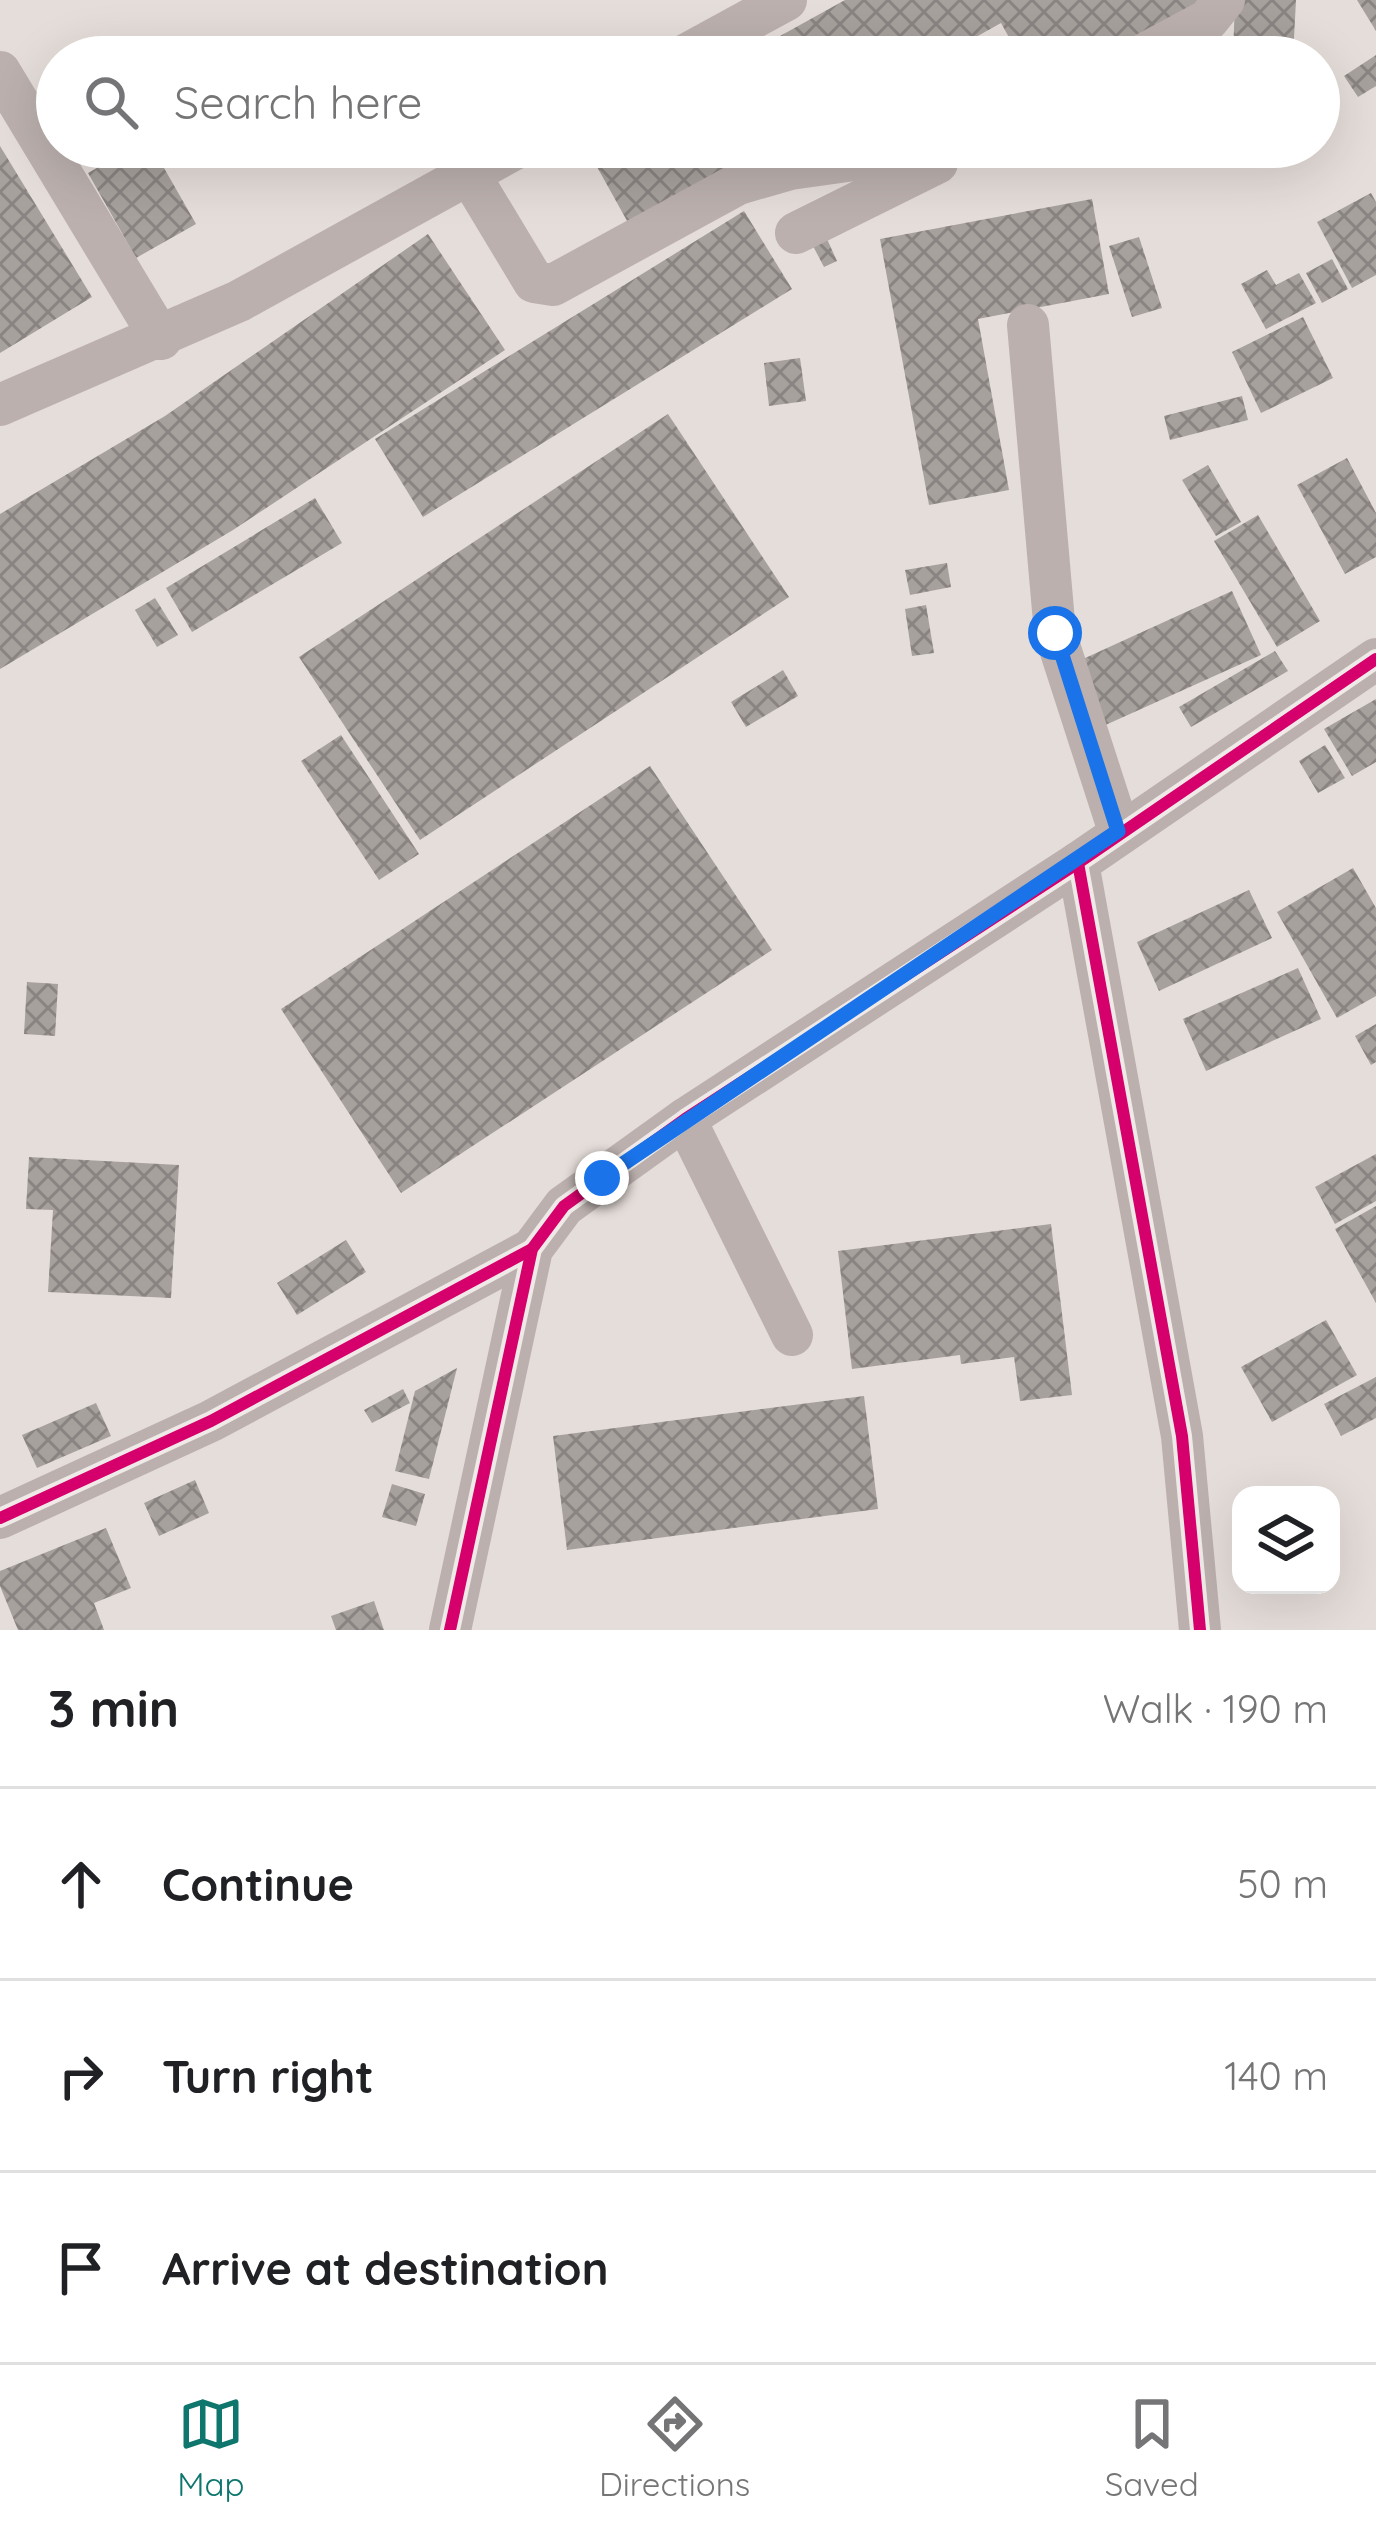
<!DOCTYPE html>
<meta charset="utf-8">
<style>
:root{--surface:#fff;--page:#f6f6f6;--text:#202124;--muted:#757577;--line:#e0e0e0;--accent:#0f766e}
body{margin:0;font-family:Quicksand,sans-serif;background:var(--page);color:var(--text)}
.controls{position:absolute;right:36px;bottom:36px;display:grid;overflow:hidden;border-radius:24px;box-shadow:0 12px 48px #0002}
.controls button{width:108px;height:108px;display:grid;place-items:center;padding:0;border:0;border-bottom:3px solid var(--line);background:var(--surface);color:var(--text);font:60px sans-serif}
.stop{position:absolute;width:36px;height:36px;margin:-27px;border:9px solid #1a73e8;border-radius:50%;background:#fff}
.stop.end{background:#1a73e8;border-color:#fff;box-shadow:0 3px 12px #0008}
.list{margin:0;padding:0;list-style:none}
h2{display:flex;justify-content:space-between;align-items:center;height:156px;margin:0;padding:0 48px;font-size:51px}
h2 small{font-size:39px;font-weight:400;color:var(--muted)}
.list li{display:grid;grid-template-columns:78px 1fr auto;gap:36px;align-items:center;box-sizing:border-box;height:192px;padding:0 48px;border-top:3px solid var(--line)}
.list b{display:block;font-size:45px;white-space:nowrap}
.list em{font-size:39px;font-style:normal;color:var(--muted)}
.icon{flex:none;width:66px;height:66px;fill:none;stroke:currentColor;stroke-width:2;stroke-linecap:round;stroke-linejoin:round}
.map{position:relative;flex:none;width:1376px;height:1630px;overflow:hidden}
.search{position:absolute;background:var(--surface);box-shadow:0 12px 48px #0002;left:36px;right:36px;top:36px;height:132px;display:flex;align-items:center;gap:30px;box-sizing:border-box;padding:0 42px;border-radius:66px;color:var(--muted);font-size:45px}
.sheet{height:732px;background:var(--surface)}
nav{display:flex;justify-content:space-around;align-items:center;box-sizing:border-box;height:168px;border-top:3px solid var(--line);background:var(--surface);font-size:33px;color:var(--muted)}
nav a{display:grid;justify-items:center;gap:6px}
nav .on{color:var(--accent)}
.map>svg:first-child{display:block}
</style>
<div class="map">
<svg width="1376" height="1630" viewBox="0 0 1376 1630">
<defs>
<pattern id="building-cross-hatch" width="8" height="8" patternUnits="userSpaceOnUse" patternTransform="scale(3)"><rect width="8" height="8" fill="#a7a19d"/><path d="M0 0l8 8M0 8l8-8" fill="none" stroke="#898481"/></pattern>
</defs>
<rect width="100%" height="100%" fill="#edebe9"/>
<path fill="#e5ddd9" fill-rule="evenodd" d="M 0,0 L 1376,0 L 1376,1630 L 0,1630 ZM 57,57 L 1319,57 L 1319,147 L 57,147 ZM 1241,1495 L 1331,1495 L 1331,1585 L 1241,1585 Z"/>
<g fill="url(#building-cross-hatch)">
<path d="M 845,0 L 1210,0 L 1107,57 L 1020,57 L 1001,23 L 940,57 L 742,57 Z"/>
<path d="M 1235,0 L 1296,0 L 1293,57 L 1233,57 Z"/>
<path d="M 1357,0 L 1376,0 L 1376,31 Z"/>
<path d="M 1376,55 L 1376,86 L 1358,97 L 1344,76 Z"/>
<path d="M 0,146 L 92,297 L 0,353 Z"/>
<path d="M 133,147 L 152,147 L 196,224 L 136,258 L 88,173 Z"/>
<path d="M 586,147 L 777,147 L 631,228 Z"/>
<path d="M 1371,193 L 1376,202 L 1376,275 L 1352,288 L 1317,222 Z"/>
<path d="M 1092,199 L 1109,294 L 978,319 L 1009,490 L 929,505 L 880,239 Z"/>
<path d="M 744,211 L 792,289 L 423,517 L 375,439 Z"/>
<path d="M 428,234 L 505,350 L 233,530 L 0,669 L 0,514 L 165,416 Z"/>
<path d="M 1139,237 L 1162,308 L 1132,317 L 1109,246 Z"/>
<path d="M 827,239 L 837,261 L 824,267 L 813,246 Z"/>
<path d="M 1332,259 L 1348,289 L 1322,303 L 1306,273 Z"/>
<path d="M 1267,270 L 1276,285 L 1299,273 L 1316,303 L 1266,329 L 1241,284 Z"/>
<path d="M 1303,317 L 1333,378 L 1261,413 L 1232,352 Z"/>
<path d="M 800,358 L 806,401 L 769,406 L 764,363 Z"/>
<path d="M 1242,396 L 1248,420 L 1170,440 L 1164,416 Z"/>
<path d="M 668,414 L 789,597 L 420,840 L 299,657 Z"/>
<path d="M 1347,458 L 1376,513 L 1376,557 L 1345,574 L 1297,485 Z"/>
<path d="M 1208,465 L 1241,522 L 1216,536 L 1182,480 Z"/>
<path d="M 315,498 L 342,543 L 192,632 L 166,588 Z"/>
<path d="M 1258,515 L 1320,621 L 1277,647 L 1214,541 Z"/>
<path d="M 947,563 L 951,587 L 910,595 L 905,570 Z"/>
<path d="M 1232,591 L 1261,655 L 1101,727 L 1072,664 Z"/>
<path d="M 155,598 L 178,635 L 157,647 L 135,610 Z"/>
<path d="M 926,605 L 934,653 L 912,656 L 905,609 Z"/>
<path d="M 1275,651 L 1288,671 L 1191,727 L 1179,707 Z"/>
<path d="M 783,670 L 798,696 L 746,727 L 731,702 Z"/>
<path d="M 1376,699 L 1376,762 L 1352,776 L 1324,729 Z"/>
<path d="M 341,735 L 419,854 L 379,880 L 301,761 Z"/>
<path d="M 1325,745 L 1345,778 L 1318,793 L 1299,761 Z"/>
<path d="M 650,766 L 772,950 L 401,1193 L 281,1009 Z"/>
<path d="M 1353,868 L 1376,908 L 1376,996 L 1337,1018 L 1277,912 Z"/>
<path d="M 1249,890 L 1272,938 L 1159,991 L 1137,942 Z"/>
<path d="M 1298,968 L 1321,1019 L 1206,1071 L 1183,1019 Z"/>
<path d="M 27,982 L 58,984 L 55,1036 L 24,1034 Z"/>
<path d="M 1376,1024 L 1376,1062 L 1371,1065 L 1355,1036 Z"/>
<path d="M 1376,1154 L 1376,1201 L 1335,1224 L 1315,1187 Z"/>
<path d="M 29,1157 L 179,1165 L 171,1298 L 48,1292 L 53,1210 L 26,1209 Z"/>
<path d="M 1376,1206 L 1376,1303 L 1335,1229 Z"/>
<path d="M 1051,1224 L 1072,1395 L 1020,1401 L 1014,1357 L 961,1364 L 960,1355 L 852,1369 L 838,1251 Z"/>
<path d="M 346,1240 L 366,1272 L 297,1315 L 277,1283 Z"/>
<path d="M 1326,1320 L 1357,1375 L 1272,1422 L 1241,1367 Z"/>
<path d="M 457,1368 L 429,1479 L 395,1471 L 415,1391 Z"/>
<path d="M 1376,1377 L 1376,1418 L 1341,1436 L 1324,1404 Z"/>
<path d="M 403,1389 L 410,1403 L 372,1423 L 364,1410 Z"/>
<path d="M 864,1396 L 878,1509 L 567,1550 L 553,1436 Z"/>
<path d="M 96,1403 L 111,1436 L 37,1468 L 22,1435 Z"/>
<path d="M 195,1480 L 209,1513 L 159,1536 L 144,1503 Z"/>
<path d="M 392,1484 L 425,1494 L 416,1526 L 382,1517 Z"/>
<path d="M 106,1528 L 131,1588 L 94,1603 L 104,1630 L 18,1630 L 0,1586 L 0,1571 Z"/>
<path d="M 374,1601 L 384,1630 L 336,1630 L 331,1616 Z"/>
</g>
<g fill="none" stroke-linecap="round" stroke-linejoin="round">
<g stroke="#bbb0ae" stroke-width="42">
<path d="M 682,57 L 786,0"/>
<path d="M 1139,57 L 1208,20 L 1224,0"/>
<path d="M 0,72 L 161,339"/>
<path d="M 469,174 L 534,282 L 553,285 L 738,184 L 790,169 L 947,147"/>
<path d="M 796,233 L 937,163"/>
<path d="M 1028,325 L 1055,633 L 1119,831"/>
<path d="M 0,405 L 239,301 L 518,147"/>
<path d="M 1078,863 L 1182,1436 L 1200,1630"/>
<path d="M 685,1119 L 792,1335"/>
<path d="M 0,1518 L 211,1421 L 532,1249"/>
<path d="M 450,1630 L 532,1249 L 564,1206 L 685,1119 L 1078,863 L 1376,659"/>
</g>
<defs>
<g id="cycleway">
<path d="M 1078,863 L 1182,1436 L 1200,1630"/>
<path d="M 0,1518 L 211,1421 L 532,1249"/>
<path d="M 450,1630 L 532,1249 L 564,1206 L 685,1119 L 1078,863 L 1376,659"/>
</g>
</defs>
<use href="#cycleway" stroke="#efeae7" stroke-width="20"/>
<use href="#cycleway" stroke="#d6006c" stroke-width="12"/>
</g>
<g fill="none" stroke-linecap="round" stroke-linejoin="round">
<path stroke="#1a73e8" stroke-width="15" d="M 602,1178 L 1118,831 L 1055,633"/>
</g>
</svg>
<div class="controls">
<button><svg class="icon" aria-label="layers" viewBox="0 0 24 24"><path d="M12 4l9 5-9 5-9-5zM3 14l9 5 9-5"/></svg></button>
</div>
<div class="stop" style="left:1055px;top:633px"></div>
<div class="stop end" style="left:602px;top:1178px"></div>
<div class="search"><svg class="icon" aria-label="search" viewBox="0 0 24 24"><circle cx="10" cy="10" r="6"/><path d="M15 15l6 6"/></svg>Search here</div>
</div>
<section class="sheet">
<h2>3 min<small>Walk · 190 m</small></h2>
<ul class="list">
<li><svg class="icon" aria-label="ahead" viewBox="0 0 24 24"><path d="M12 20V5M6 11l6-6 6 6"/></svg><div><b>Continue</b></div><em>50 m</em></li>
<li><svg class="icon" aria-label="right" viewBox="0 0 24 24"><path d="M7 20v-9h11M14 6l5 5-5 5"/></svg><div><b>Turn right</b></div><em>140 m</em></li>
<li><svg class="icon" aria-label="arrive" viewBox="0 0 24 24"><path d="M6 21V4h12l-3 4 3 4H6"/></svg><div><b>Arrive at destination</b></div></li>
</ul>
</section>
<nav>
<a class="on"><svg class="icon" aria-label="map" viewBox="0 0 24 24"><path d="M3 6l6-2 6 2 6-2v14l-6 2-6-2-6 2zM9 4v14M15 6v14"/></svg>Map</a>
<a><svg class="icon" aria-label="directions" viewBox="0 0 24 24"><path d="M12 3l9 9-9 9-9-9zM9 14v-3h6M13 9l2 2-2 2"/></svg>Directions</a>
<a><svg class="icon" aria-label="saved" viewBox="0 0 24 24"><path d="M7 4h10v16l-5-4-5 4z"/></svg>Saved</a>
</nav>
